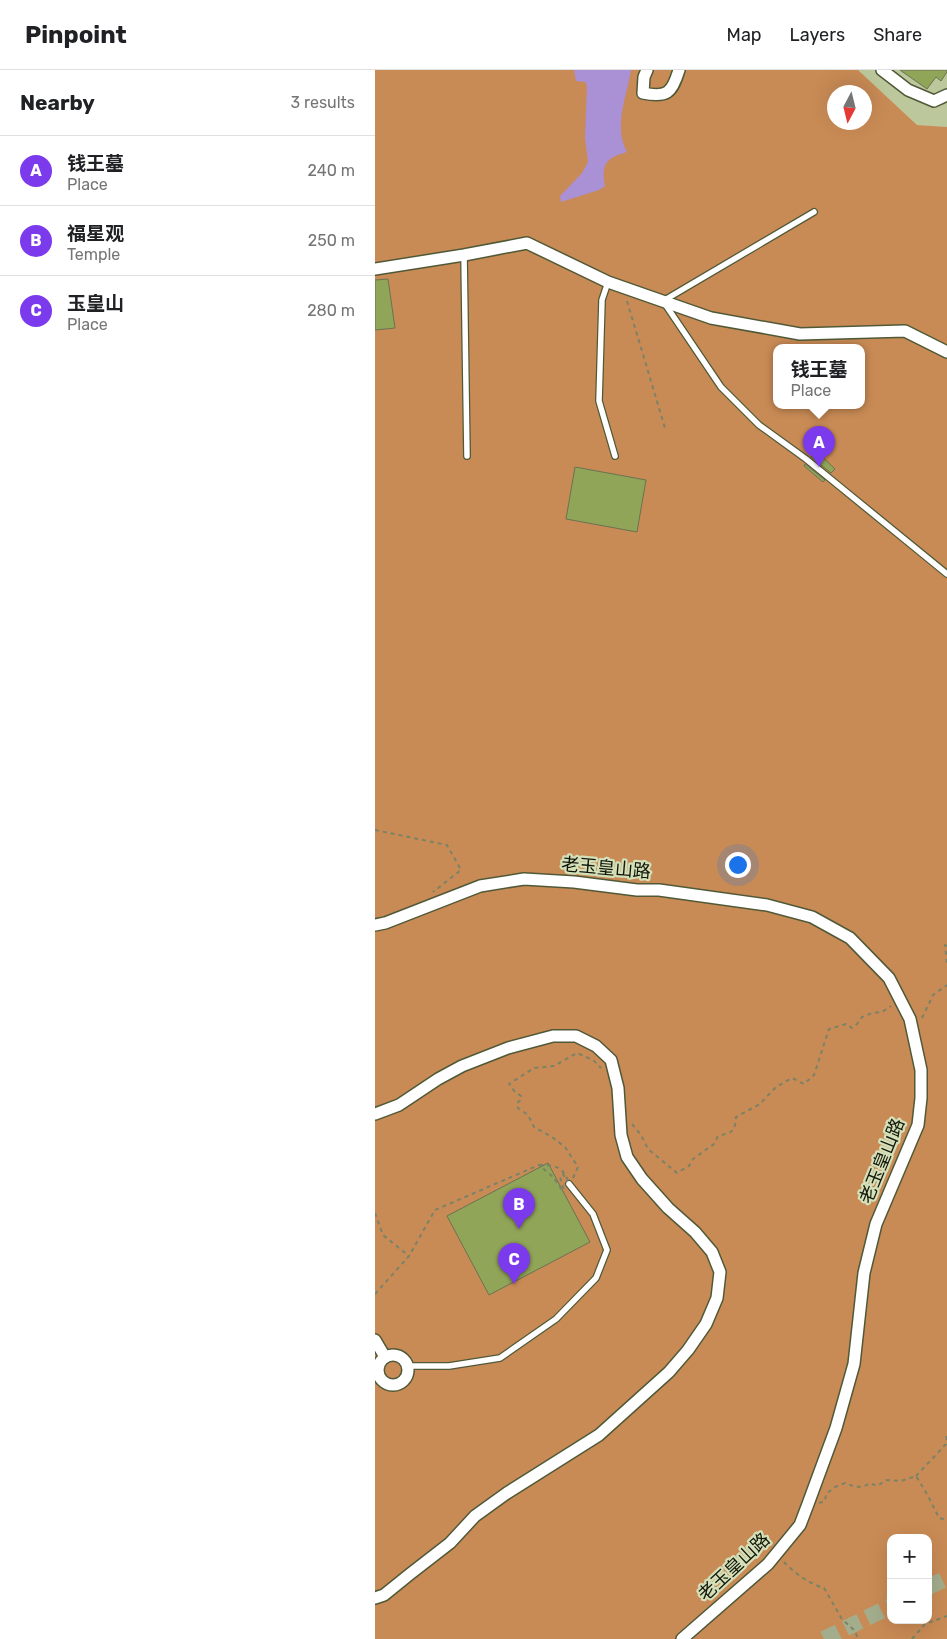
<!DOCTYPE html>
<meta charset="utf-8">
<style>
:root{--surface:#fff;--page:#f2f2f2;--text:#202124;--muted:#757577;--line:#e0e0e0;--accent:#7c3aed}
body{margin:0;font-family:Rubik,"Noto Sans SC",sans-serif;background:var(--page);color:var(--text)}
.controls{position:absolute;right:15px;bottom:15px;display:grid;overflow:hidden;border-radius:10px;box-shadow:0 5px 20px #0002}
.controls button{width:45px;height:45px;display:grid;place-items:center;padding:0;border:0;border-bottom:1px solid var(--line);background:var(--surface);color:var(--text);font:25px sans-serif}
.compass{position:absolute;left:452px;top:15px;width:45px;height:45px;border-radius:50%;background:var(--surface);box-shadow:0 5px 20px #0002;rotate:187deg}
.you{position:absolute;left:362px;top:794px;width:18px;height:18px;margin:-12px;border:4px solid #fff;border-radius:50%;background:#1a73e8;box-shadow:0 0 0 8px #1a73e833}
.badge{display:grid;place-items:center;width:32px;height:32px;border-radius:50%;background:var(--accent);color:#fff;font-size:16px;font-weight:700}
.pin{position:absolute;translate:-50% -41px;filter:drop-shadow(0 1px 2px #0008)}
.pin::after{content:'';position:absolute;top:26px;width:18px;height:15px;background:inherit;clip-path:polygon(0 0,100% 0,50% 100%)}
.popup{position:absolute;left:398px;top:274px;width:92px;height:65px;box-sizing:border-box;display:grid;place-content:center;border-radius:10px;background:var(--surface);filter:drop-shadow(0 1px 4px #0005);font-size:16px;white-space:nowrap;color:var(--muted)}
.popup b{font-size:19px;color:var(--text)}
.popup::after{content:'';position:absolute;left:50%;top:100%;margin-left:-10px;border:10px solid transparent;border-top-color:var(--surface)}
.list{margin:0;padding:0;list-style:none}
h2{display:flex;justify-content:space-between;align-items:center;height:65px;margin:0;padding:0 20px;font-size:21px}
h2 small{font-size:16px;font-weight:400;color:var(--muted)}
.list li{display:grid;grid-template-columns:32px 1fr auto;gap:15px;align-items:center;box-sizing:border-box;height:70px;padding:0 20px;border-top:1px solid var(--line)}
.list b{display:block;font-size:19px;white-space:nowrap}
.list p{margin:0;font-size:16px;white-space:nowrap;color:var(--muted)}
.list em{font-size:16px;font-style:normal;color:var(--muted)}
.map{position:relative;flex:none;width:572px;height:1569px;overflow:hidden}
header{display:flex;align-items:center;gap:30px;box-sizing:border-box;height:70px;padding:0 25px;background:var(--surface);border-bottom:1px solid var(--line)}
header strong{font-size:24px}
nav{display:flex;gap:28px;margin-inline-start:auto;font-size:18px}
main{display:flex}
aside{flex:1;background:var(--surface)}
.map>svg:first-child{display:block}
</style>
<header>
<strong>Pinpoint</strong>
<nav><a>Map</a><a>Layers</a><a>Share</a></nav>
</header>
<main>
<aside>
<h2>Nearby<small>3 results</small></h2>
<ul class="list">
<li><span class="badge">A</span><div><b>钱王墓</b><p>Place</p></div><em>240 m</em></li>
<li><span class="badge">B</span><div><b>福星观</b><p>Temple</p></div><em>250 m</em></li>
<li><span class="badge">C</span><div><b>玉皇山</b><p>Place</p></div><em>280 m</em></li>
</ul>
</aside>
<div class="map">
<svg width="572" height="1569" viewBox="0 0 572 1569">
<rect width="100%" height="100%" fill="#c7d3ad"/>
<path fill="#bcc89c" d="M 483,0 L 572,0 L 572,57 L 542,55 Z"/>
<path fill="#c98b55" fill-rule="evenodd" d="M 0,0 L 483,0 L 542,55 L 572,57 L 572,1569 L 0,1569 ZM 460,22 L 490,22 L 490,52 L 460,52 ZM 402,278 L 486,278 L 486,336 L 402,336 ZM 516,1468 L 553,1468 L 553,1550 L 516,1550 Z"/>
<path fill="#aa90d5" d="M 199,0 L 256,0 C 252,26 238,56 252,82 C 231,88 226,94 230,116 L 224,120 L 186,132 L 185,126 L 207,103 L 213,92 L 210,67 L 212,16 L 210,12 L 201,11 Z"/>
<g fill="#91a559" stroke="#6a7351">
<path d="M 525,0 L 572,0 L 572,2 L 566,11 L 561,7 L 552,19 Z"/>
<path d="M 13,209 L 20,258 L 0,260 L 0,210 Z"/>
<path d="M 441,381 L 460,399 L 456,403 L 436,387 Z"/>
<path d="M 430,394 L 450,410 L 448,412 L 429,396 Z"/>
<path d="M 200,397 L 271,410 L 262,462 L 191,449 Z"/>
<path d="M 173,1093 L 215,1172 L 114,1225 L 72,1146 Z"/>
</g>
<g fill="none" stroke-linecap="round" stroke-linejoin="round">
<g stroke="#a3ad8c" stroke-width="16" stroke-dasharray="16 8" stroke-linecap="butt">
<path d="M 553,1517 L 572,1508"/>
<path d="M 449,1569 L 516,1536"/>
</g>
<defs>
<g id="lane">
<path d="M 439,142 L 288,231 L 346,317 L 384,355 L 431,389 L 572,504"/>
<path d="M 89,185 L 92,386"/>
<path d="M 233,212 L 227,230 L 224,331 L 240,386"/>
<path d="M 33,1296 L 74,1296 L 125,1288 L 181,1249 L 221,1208 L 232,1180 L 218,1144 L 194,1114"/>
</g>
<g id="street">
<path d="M 272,0 L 269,7 L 268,23 C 292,28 297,23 304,0"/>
<path d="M 507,0 L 533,20 L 559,31 L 572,25"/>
<path d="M 0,199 L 89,185 L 152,173 L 233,212 L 336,248 L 425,264 L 530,261 L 572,282"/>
<path d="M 0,855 L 10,853 L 105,816 L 149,809 L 199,812 L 262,820 L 284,820 L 392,835 L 437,847 L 475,868 L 514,908 L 535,949 L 546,1000 L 546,1028 L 543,1055 L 501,1154 L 489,1203 L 479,1294 L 461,1358 L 433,1434 L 425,1455 L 393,1494 L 307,1569"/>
<path d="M 0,1044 L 24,1035 L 63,1009 L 87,996 L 133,978 L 178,966 L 201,966 L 221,976 L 236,990 L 243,1018 L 246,1065 L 252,1087 L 267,1109 L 293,1138 L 320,1162 L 337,1182 L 345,1202 L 342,1228 L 331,1254 L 313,1280 L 294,1302 L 224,1365 L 132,1423 L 100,1446 L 75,1473 L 35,1504 L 9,1525 L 0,1528"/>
<path d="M 0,1270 L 10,1287"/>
<circle cx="18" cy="1300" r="15"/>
</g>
</defs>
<use href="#lane" stroke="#505937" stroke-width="8"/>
<use href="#street" stroke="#505937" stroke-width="14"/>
<g stroke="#7a8367" stroke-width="2" stroke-dasharray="4 4" stroke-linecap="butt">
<path d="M 252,231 L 290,358"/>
<path d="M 0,760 L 72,775 L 86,800 L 58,822"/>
<path d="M 572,876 L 570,875 L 572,893"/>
<path d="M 547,948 L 558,925 L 572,915"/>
<path d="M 257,1054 L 266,1065 L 273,1079 L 302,1103 L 314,1096 L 318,1089 L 339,1074 L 343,1066 C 357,1062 360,1063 361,1047 L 385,1034 L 401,1017 L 417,1008 L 429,1014 L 439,1005 L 454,959 L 471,954 L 477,958 L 482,954 L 487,947 L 497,943 L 507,942 L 516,936"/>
<path d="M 164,1095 C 181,1095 189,1097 194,1114 L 188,1104 L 186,1105 L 185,1107 L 189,1120 L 187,1120 L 178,1107 Z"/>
<path d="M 198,1108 L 203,1097 L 190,1077 L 177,1067 L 159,1057 L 153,1045 L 143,1038 L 142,1033 L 146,1030 L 146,1026 L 140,1022 L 134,1014 L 159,998 L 179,996 L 202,983 L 218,990 L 226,998"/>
<path d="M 0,1143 L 8,1165 L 34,1186"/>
<path d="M 0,1224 L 34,1186 L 60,1140 L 164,1095"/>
<path d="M 541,1406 L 571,1374 L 572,1363"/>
<path d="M 444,1433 L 450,1431 L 451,1424 L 460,1417 L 470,1413 C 480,1417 485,1419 495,1413 L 502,1416 L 512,1410 L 526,1411 L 541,1406 L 552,1424 L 564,1448 L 572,1450"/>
<path d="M 409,1492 C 419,1503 435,1514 449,1518 L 467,1549 L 480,1561 L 483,1569"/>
<path d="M 537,1569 L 550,1554 L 572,1546"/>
</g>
<use href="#lane" stroke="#fff" stroke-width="5.5"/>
<use href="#street" stroke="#fff" stroke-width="11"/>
</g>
<g text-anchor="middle" stroke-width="4.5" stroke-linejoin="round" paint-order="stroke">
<g font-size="18" fill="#121608" stroke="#d4e0b9">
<text transform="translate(231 798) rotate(5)" y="6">老玉皇山路</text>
<text transform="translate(507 1091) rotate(-68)" y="6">老玉皇山路</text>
<text transform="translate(359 1497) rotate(-43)" y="6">老玉皇山路</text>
</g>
</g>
</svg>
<div class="controls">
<button>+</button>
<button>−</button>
</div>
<svg class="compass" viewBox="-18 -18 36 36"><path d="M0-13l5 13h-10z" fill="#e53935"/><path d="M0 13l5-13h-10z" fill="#757577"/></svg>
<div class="you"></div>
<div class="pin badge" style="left:444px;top:397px">A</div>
<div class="popup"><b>钱王墓</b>Place</div>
<div class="pin badge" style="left:144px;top:1159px">B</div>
<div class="pin badge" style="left:139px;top:1214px">C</div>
</div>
</main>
